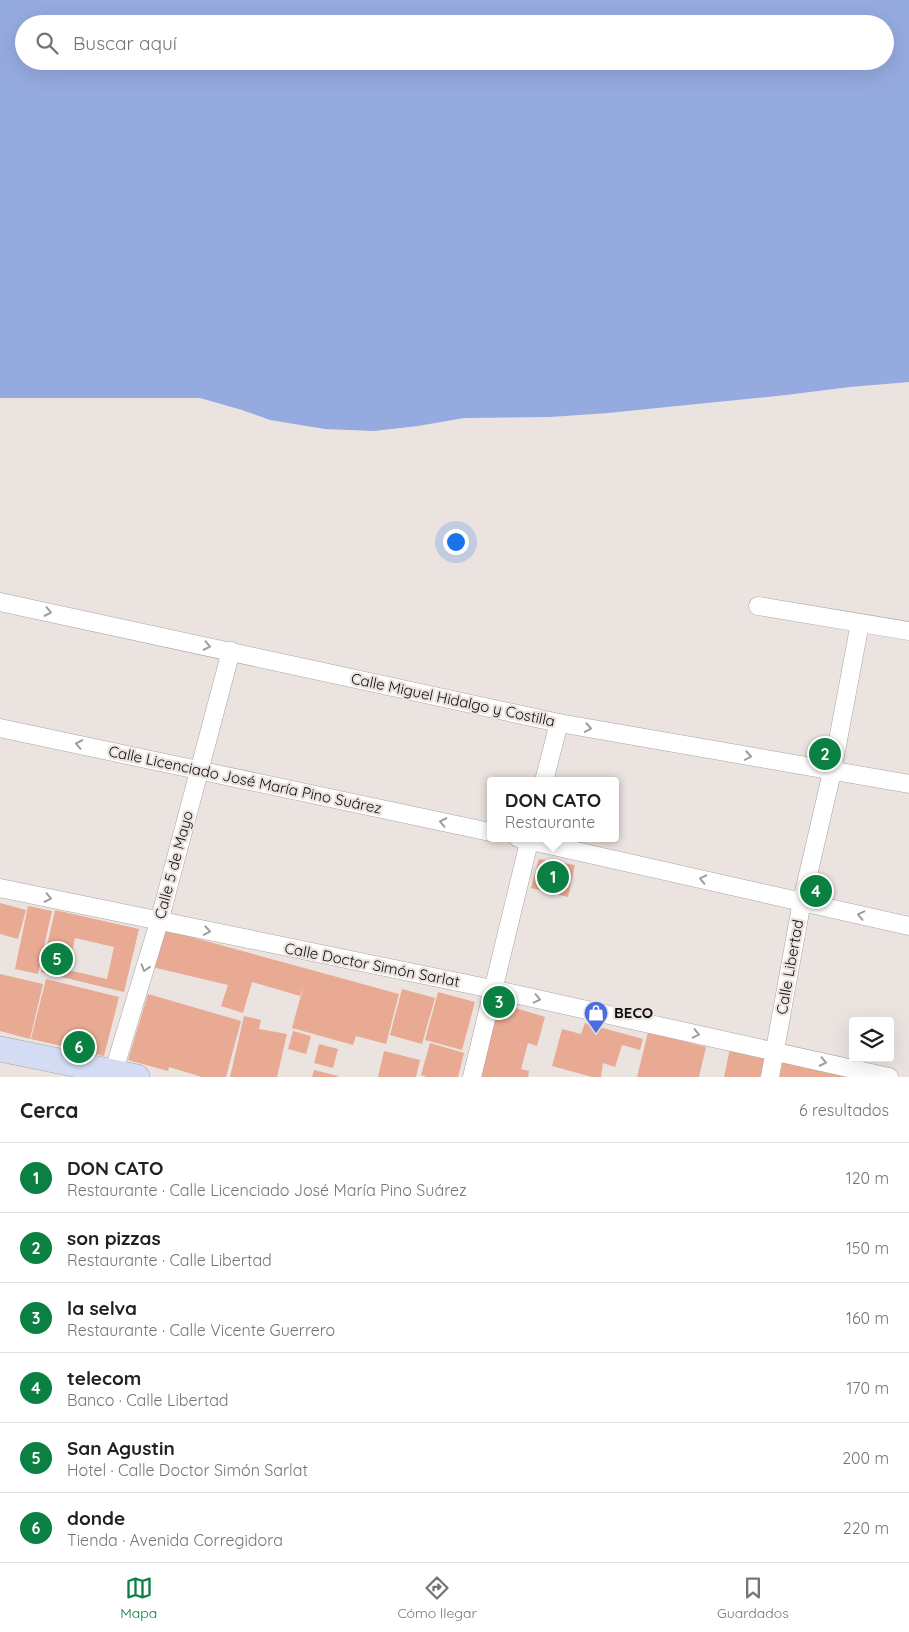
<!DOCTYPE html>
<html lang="es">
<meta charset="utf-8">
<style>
:root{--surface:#fff;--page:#f6f6f6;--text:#202124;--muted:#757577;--line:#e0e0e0;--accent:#0b8043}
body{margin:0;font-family:Quicksand,sans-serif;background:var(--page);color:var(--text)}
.controls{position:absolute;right:15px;bottom:15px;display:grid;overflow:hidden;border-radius:5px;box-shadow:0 5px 20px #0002}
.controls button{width:45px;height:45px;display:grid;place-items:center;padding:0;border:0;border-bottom:1px solid var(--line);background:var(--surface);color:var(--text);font:25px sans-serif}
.you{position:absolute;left:455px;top:541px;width:18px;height:18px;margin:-12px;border:4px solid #fff;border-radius:50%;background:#1a73e8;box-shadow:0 0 0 8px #1a73e833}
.badge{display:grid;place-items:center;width:32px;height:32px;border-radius:50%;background:var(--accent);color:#fff;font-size:16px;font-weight:700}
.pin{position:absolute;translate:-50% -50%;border:2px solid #fff;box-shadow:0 1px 5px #0006}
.popup{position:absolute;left:487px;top:777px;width:132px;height:65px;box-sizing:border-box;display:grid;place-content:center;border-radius:5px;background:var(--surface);filter:drop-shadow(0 1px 4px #0005);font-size:16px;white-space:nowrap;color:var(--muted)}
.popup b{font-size:19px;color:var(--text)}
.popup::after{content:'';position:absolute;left:50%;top:100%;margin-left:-10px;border:10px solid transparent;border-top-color:var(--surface)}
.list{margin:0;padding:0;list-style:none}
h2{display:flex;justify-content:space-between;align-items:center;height:65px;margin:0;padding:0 20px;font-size:21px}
h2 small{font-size:16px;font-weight:400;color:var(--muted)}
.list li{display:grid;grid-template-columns:32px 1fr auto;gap:15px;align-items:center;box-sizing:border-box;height:70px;padding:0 20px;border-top:1px solid var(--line)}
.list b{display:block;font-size:19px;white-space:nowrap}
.list p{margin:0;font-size:16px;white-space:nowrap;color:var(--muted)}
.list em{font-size:16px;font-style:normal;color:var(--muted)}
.icon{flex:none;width:28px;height:28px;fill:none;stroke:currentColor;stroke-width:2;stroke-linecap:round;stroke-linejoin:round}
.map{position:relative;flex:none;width:909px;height:1077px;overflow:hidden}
.search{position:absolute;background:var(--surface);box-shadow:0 5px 20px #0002;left:15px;right:15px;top:15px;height:55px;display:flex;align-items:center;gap:12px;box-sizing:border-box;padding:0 18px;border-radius:28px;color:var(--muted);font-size:19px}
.sheet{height:485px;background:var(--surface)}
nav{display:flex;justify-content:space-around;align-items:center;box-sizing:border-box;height:70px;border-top:1px solid var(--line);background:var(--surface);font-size:14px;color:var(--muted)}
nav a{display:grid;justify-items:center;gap:2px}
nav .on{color:var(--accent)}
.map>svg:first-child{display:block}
</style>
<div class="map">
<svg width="909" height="1077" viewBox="0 0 909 1077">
<rect width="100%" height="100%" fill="#ebe3e0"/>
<path fill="#95aadf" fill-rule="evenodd" d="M 0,0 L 909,0 L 909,382 L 850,387 L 786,395 L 608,413 L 550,417 L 464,418 L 418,426 L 374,431 L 325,429 L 270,420 L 242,410 L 200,398 L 0,398 ZM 24,24 L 885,24 L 885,61 L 24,61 Z"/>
<g fill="#e8aa92" fill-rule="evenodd">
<path d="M 539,859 L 575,865 L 568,897 L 531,888 Z"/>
<path d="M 0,903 L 26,910 L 18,939 L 0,934 Z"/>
<path d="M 28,906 L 52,911 L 38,974 L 15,969 Z"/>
<path d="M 55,910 L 139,929 L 124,992 L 41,972 ZM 75,938 L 114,947 L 107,979 L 68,970 Z"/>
<path d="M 162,929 L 399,994 L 386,1044 L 356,1036 L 353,1045 L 292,1028 L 304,984 L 300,996 L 252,982 L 243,1013 L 221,1006 L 228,985 L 152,967 Z"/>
<path d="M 0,974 L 43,984 L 30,1039 L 0,1031 Z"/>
<path d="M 46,979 L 119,997 L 104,1056 L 31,1039 Z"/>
<path d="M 402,989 L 435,998 L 422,1044 L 390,1035 Z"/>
<path d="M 438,992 L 475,1002 L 462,1050 L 425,1040 Z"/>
<path d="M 148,994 L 241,1021 L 226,1077 L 202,1077 L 169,1067 L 168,1071 L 128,1060 Z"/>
<path d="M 499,1003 L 545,1017 L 537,1046 L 528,1043 L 521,1069 L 529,1071 L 528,1077 L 480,1077 Z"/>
<path d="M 244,1016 L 261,1020 L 259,1029 L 287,1034 L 277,1077 L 230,1077 Z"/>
<path d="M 585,1023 L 643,1039 L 640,1050 L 622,1045 L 615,1067 L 603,1063 L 601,1077 L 592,1077 L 552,1066 L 562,1029 L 581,1034 Z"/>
<path d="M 293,1031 L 311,1036 L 306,1054 L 288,1049 Z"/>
<path d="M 648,1032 L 706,1047 L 699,1077 L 637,1077 Z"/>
<path d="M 430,1043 L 464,1053 L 458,1077 L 427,1077 L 421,1075 Z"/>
<path d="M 319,1044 L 338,1049 L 333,1068 L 314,1063 Z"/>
<path d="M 730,1048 L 765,1056 L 760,1077 L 724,1077 Z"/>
<path d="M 384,1051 L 420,1060 L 416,1077 L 378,1077 Z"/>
<path d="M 783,1061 L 844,1076 L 844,1077 L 779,1077 Z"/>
<path d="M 314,1070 L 338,1076 L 338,1077 L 312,1077 Z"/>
</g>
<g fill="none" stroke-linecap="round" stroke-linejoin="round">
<defs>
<g id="street">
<path d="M 0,602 L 559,723 L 909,784"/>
<path d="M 758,606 L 909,631"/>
<path d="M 0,728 L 490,832"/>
<path d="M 544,781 L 559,723"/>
<path d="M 518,838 L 909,926"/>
<path d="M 0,888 L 492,989 L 889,1077"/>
<path d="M 112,1077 L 159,922 L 231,651"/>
<path d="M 472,1077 L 530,838"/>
<path d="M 770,1077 L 802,901 L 832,772 L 860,623"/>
</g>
<path id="secondary" d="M 0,1049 L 137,1077"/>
</defs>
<use href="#street" stroke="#aba4a1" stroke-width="19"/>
<use href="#secondary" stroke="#aba4a1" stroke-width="26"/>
<use href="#street" stroke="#fff" stroke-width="18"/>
<use href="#secondary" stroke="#d3dcf3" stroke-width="25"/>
</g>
<defs><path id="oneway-chevron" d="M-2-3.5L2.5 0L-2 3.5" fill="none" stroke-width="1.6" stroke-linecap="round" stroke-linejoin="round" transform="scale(1.25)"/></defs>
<g stroke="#9f9e9d">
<use href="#oneway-chevron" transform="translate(48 612) rotate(12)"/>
<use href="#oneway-chevron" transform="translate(207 646) rotate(12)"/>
<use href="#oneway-chevron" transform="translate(588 728) rotate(10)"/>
<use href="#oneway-chevron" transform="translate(79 744) rotate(-168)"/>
<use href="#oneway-chevron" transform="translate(748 756) rotate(10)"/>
<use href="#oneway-chevron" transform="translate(443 822) rotate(-168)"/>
<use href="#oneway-chevron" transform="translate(703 879) rotate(-167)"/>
<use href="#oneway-chevron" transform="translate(48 898) rotate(12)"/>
<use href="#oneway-chevron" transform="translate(861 915) rotate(-167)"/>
<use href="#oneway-chevron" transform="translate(207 931) rotate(11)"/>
<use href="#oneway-chevron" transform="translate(145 968) rotate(107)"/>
<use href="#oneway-chevron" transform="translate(537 999) rotate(13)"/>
<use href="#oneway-chevron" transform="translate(696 1034) rotate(13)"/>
<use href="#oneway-chevron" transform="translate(823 1062) rotate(12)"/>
</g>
<defs>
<symbol id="shop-pin" viewBox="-11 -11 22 30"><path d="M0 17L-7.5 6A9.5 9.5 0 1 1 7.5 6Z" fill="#4b6de0" stroke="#ebe3e0"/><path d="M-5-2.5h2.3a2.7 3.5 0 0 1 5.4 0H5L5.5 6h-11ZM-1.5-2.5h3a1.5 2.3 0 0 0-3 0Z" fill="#fff"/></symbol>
</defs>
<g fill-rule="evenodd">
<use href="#shop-pin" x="582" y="999" width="28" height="38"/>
</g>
<g text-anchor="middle" stroke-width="4.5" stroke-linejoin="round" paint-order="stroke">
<g font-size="15" fill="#0f0c0b" stroke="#ebe3e0">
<text transform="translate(453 700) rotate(12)" y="5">Calle Miguel Hidalgo y Costilla</text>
<text transform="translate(245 780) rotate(12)" y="5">Calle Licenciado José María Pino Suárez</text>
<text transform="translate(174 865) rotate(-75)" y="5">Calle 5 de Mayo</text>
<text transform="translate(372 965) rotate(11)" y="5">Calle Doctor Simón Sarlat</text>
<text transform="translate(790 967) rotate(-80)" y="5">Calle Libertad</text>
</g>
<g font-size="15" font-weight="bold" fill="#0f0c0b" stroke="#ebe3e0" text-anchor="start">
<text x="614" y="1018">BECO</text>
</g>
</g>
</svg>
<div class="controls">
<button><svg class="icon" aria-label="layers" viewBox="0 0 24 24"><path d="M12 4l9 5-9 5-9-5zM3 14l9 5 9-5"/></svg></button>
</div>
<div class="you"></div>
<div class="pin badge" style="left:553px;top:877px">1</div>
<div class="popup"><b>DON CATO</b>Restaurante</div>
<div class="pin badge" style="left:825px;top:754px">2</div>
<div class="pin badge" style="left:499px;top:1002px">3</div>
<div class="pin badge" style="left:816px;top:891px">4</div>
<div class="pin badge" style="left:57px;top:959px">5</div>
<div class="pin badge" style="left:79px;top:1047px">6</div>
<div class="search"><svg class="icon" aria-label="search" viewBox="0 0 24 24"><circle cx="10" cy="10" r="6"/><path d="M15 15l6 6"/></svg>Buscar aquí</div>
</div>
<section class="sheet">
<h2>Cerca<small>6 resultados</small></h2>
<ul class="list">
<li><span class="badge">1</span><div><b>DON CATO</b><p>Restaurante · Calle Licenciado José María Pino Suárez</p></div><em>120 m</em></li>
<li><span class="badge">2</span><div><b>son pizzas</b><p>Restaurante · Calle Libertad</p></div><em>150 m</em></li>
<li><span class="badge">3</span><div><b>la selva</b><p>Restaurante · Calle Vicente Guerrero</p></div><em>160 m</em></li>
<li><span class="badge">4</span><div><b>telecom</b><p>Banco · Calle Libertad</p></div><em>170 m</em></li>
<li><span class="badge">5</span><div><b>San Agustin</b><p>Hotel · Calle Doctor Simón Sarlat</p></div><em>200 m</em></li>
<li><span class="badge">6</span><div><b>donde</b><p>Tienda · Avenida Corregidora</p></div><em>220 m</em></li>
</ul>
</section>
<nav>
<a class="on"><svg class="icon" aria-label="map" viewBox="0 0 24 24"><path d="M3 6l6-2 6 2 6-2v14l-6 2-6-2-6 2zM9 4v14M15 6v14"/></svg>Mapa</a>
<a><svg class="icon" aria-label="directions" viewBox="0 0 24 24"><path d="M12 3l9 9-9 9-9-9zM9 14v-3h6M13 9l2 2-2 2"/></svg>Cómo llegar</a>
<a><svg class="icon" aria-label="saved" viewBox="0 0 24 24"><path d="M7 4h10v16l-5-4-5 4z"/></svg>Guardados</a>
</nav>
